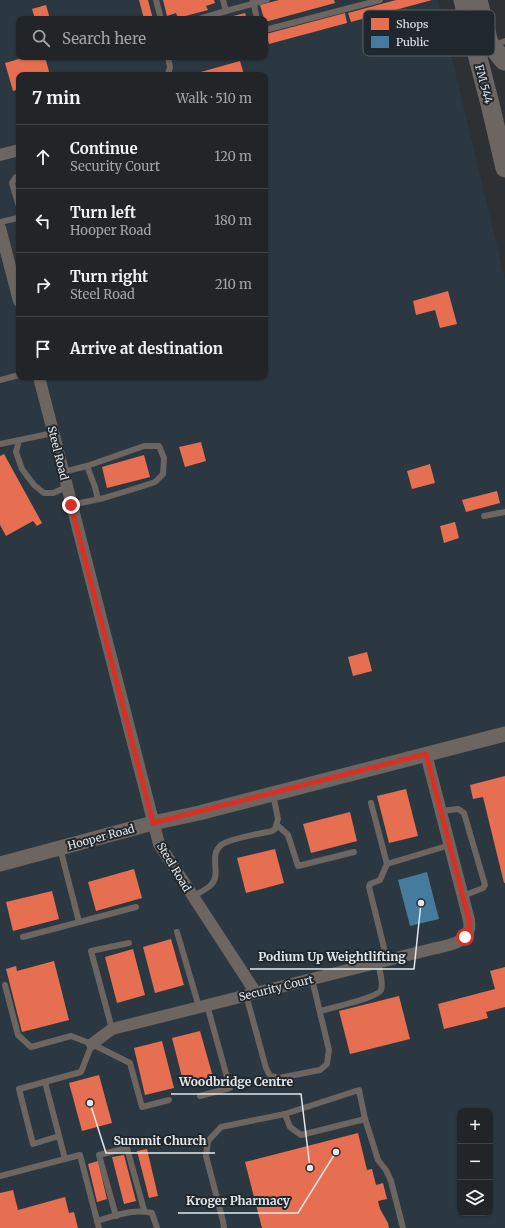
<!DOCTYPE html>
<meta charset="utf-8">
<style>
:root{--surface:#222527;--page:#2a2d2f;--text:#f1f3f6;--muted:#a2a5a7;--line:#3f4244}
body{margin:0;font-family:Merriweather,serif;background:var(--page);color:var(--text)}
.controls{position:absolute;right:12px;bottom:12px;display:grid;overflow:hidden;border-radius:8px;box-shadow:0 1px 3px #0004}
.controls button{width:36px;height:36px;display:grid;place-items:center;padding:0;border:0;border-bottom:1px solid var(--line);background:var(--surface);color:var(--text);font:20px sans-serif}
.stop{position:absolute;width:12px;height:12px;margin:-9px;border:3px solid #d93025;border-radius:50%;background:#fff}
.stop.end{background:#d93025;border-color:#fff;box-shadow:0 1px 4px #0008}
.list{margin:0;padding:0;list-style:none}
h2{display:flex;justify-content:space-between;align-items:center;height:52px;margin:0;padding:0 16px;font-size:17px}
h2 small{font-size:13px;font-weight:400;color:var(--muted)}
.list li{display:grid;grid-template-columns:26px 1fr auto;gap:12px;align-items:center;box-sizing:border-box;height:64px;padding:0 16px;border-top:1px solid var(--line)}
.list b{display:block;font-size:15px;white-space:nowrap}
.list p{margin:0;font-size:13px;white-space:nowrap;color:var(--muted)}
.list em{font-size:13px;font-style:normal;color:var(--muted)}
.icon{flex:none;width:22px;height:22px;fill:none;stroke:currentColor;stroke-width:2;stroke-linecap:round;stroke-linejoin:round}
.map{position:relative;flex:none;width:505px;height:1228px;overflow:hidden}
.search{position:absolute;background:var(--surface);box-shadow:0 1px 3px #0004;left:16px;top:16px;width:252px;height:44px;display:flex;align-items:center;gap:10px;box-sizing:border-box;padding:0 14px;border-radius:8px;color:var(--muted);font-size:15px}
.panel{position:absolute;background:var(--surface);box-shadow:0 1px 3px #0004;left:16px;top:72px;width:252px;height:308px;border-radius:8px}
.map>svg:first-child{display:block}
</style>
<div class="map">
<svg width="505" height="1228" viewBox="0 0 505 1228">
<rect width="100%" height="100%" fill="#2d3134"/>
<path fill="#2c3841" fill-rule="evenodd" d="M 0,0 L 438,0 L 505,280 L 505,1228 L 0,1228 ZM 19,19 L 265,19 L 265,57 L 19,57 ZM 19,75 L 265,75 L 265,377 L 19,377 ZM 460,1111 L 490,1111 L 490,1213 L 460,1213 Z"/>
<g fill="#e76f51">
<path d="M 139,0 L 148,0 L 153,19 L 144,19 Z"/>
<path d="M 163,0 L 214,0 L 215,3 L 206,6 L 208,10 L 178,18 L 176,13 L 167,16 Z"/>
<path d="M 279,0 L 334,0 L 335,3 L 265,22 L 260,5 Z"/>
<path d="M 396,0 L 432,0 L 351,22 L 348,13 Z"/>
<path d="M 46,5 L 50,19 L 35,19 L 32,9 Z"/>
<path d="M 245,13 L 247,19 L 234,19 L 233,16 Z"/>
<path d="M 345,13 L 347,23 L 269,44 L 266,34 Z"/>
<path d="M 26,57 L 45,57 L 50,75 L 19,75 L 19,89 L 13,91 L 5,63 Z"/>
<path d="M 240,61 L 244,75 L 190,75 Z"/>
<path d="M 448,291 L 457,324 L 440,328 L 435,310 L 416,315 L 413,301 Z"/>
<path d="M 201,442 L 206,461 L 185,467 L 179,447 Z"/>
<path d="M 4,454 L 42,523 L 37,526 L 33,521 L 6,536 L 0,525 L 0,456 Z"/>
<path d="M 144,455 L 150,477 L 107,488 L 102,467 Z"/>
<path d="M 430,464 L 435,483 L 412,489 L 407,471 Z"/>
<path d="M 497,491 L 500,503 L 466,512 L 462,500 Z"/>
<path d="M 455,522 L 459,538 L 444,543 L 440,526 Z"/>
<path d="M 367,652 L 372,671 L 353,676 L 348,657 Z"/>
<path d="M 505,776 L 505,883 L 504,883 L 483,797 L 473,799 L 470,785 Z"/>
<path d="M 406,789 L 418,836 L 389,843 L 377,796 Z"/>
<path d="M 350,812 L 357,841 L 311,853 L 303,824 Z"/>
<path d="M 275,849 L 284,883 L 246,893 L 237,858 Z"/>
<path d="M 134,869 L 142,898 L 96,911 L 88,882 Z"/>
<path d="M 52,891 L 59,919 L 13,931 L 6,902 Z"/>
<path d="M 171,939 L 184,985 L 155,993 L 143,947 Z"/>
<path d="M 133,949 L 145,995 L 117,1003 L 105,957 Z"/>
<path d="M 54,961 L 69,1020 L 22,1032 L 6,969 L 16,966 L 17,971 Z"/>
<path d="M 505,967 L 505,1007 L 486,1012 L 488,1018 L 444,1029 L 438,1004 L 495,989 L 490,971 Z"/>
<path d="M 399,996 L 410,1039 L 350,1054 L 339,1011 Z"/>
<path d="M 200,1031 L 213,1077 L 184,1085 L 172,1038 Z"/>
<path d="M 162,1041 L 174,1088 L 145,1095 L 134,1048 Z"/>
<path d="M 99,1075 L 112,1123 L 82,1131 L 69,1083 Z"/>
<path d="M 358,1133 L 367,1170 L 372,1169 L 376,1185 L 383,1183 L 387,1199 L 378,1201 L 380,1209 L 388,1223 L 389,1228 L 262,1228 L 245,1162 Z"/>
<path d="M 147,1149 L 158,1196 L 149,1198 L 137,1151 Z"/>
<path d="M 124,1155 L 136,1201 L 124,1204 L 112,1157 Z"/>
<path d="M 98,1161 L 107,1199 L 97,1202 L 88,1164 Z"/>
<path d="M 13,1190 L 18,1210 L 65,1197 L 69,1213 L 74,1212 L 78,1228 L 0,1228 L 0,1193 Z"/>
</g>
<path fill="#457b9d" d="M 427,872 L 439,919 L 410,926 L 398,880 Z"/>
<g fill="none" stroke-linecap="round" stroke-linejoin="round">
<g stroke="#6d6560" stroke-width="6">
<path d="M 156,0 L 161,19"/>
<path d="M 253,1 L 257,19"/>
<path d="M 226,11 L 267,0"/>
<path d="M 199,19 L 226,11 L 223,0"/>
<path d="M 265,30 L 380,0"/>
<path d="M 500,43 L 505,41"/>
<path d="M 168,57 L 170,67 L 168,75"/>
<path d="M 19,176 L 16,177 L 12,183 L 19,207"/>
<path d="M 0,222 L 18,218 L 19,215"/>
<path d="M 0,380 L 19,375"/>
<path d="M 19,440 L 16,452 L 22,469 L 34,485 L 44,493 L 53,493 L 67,487"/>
<path d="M 0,444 L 53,433"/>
<path d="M 87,466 L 95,487 L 98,499"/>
<path d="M 63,472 L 87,466 L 144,446 L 159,446 L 164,458 L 163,474 L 155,482 L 140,487 L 104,498 L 71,505"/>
<path d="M 484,516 L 505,512"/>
<path d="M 371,803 L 387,864"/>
<path d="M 441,811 L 458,809 L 464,813 L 485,885 L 483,888 L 463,896"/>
<path d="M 277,825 L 288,835 L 298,866 L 354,852"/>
<path d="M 60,848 L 79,922"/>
<path d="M 192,897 C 198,893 206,890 211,885 C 222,874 208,856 221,845 C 231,838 259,834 272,831 L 275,829 L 278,819 L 273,794"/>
<path d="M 177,932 L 199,1007"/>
<path d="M 23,937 L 136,907"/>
<path d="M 387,960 L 369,887 L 370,884 L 380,880 L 387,864 L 450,845"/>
<path d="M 5,985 L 18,1035 L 31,1047 L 71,1036 L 92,1044 L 130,1063 L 142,1107 L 169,1100"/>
<path d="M 246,995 L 266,1068 L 270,1076 L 279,1078 L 320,1070 L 327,1064 L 329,1050 L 312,979"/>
<path d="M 320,1011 C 330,1008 377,998 381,990 C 384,983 379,970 378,962"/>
<path d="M 112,1029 L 91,951 L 129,943"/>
<path d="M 45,1082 L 65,1159"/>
<path d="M 200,1096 L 230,1088 L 207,1005"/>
<path d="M 285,1114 L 290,1127 L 301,1135 L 365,1119"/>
<path d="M 59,1136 L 33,1144 L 19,1089 L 81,1072 L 92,1044"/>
<path d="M 0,1176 L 80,1155 L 99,1228"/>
<path d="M 116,1216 L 99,1155 L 127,1148 L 144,1210"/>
<path d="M 97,1221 C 114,1216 135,1208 152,1213 L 157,1228"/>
<path d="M 224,1228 L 223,1221 L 206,1156 L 208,1141 L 221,1127 L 285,1114 L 359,1090 L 365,1119 L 373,1144 L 378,1160 L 386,1170 L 391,1181 L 403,1228"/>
</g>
<g stroke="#6d6560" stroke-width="12">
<path d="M 0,155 L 19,150"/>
<path d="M 0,228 L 19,301"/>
<path d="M 39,377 L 159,844 L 256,993"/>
<path d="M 92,1044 L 112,1029 L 432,949 C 444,946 466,944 469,929 C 470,926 469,923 469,920 L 426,754"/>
</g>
<path stroke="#6d6560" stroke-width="15" d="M 0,864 L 153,823 L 199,813 L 505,734"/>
<g stroke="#6d6561" stroke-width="19">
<path d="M 463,0 L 490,104 L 505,168"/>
<path d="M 478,0 L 489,43 L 504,61"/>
</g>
</g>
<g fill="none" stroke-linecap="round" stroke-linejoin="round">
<path stroke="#d93025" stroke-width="5" d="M 71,505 L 153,823 L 426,754 L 469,920 L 469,930 L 465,937"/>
</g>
<g text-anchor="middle" stroke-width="4" stroke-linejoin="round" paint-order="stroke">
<g font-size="11" fill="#e2e7eb" stroke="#21282d">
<text transform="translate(484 84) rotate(75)" y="4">FM 544</text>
<text transform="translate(58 453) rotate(76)" y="4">Steel Road</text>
<text transform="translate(101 837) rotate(-15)" y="4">Hooper Road</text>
<text transform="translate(174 867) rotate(59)" y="4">Steel Road</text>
<text transform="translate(276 988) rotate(-14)" y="4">Security Court</text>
</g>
</g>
<rect x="363" y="10" width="132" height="46" rx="6" fill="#21282d" stroke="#5b6166" stroke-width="1"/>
<rect x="371" y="18" width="18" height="12" fill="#e76f51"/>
<rect x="371" y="36" width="18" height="12" fill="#457b9d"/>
<g font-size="11" fill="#e2e7eb">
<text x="396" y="28">Shops</text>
<text x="396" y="46">Public</text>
</g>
<path fill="none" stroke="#e2e7eb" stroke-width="1.5" d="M421 903L414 969H250M310 1168L301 1094H171M90 1103L106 1153H215M336 1152L298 1213H178"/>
<g fill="#e2e7eb" stroke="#21282d" stroke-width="1.5">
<circle cx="421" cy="903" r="4"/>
<circle cx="310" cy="1168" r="4"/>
<circle cx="90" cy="1103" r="4"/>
<circle cx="336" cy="1152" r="4"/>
</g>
<g font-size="12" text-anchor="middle" font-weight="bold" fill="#e2e7eb" stroke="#21282d" stroke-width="4" stroke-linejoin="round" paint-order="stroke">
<text x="332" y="961">Podium Up Weightlifting</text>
<text x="236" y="1086">Woodbridge Centre</text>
<text x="160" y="1145">Summit Church</text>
<text x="238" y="1205">Kroger Pharmacy</text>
</g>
</svg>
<div class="controls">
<button>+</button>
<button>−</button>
<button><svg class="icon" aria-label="layers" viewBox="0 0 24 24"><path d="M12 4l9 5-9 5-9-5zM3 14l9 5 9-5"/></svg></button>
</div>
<div class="stop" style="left:465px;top:937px"></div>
<div class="stop end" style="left:71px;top:505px"></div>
<div class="search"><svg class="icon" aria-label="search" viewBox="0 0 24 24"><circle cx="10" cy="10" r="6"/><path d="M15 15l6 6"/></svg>Search here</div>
<section class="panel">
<h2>7 min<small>Walk · 510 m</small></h2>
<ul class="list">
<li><svg class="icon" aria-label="ahead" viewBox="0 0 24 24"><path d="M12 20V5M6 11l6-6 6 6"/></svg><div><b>Continue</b><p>Security Court</p></div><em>120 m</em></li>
<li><svg class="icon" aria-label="left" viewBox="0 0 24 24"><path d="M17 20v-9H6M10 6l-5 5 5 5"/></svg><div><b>Turn left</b><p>Hooper Road</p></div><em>180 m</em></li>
<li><svg class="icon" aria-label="right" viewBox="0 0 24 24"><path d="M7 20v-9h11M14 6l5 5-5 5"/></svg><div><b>Turn right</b><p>Steel Road</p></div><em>210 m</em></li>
<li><svg class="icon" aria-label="arrive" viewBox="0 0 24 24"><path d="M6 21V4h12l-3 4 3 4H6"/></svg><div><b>Arrive at destination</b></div></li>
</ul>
</section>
</div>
